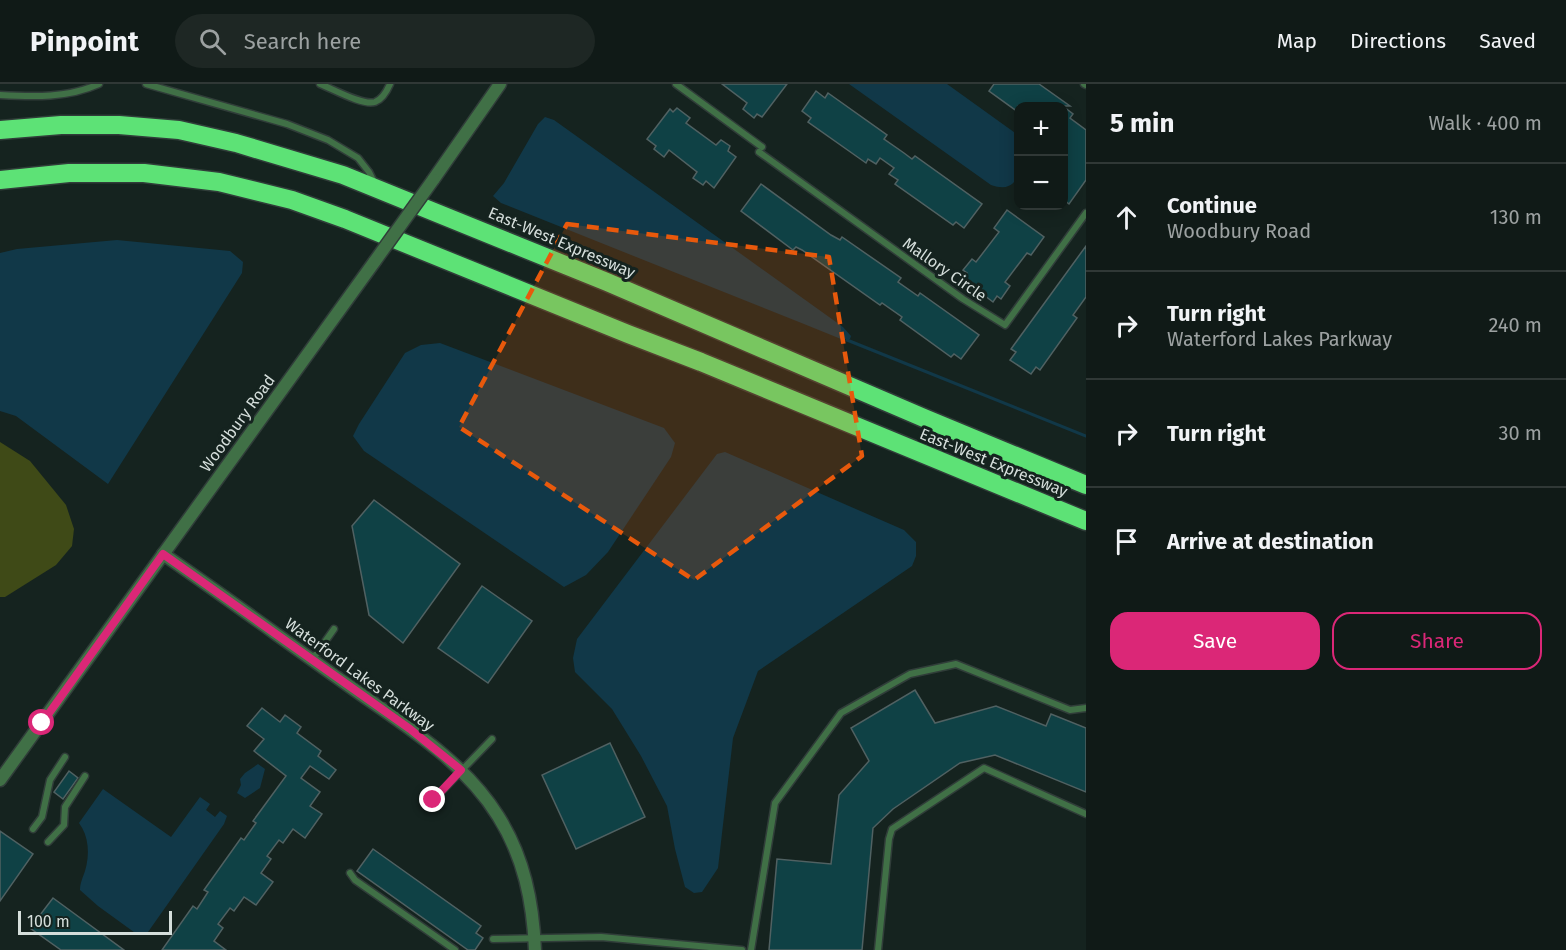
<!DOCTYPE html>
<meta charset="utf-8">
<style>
:root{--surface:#101a17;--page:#1e2724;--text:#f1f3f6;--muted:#9ca1a1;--line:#303836;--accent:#db2777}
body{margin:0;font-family:"Fira Sans",sans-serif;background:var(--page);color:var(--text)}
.controls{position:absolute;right:18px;top:18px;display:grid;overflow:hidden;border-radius:12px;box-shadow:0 3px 15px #0003}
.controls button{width:54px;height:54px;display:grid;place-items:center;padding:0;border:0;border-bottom:2px solid var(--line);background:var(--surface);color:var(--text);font:30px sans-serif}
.scale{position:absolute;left:18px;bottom:15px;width:154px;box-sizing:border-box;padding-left:6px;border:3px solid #d5dedb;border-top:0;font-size:16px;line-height:21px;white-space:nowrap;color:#d5dedb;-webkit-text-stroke:4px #15231f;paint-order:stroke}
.stop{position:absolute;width:18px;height:18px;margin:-14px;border:4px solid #db2777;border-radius:50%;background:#fff}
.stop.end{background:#db2777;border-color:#fff;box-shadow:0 2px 6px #0008}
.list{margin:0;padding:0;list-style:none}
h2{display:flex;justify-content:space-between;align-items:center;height:78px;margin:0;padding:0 24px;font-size:26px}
h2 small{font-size:20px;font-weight:400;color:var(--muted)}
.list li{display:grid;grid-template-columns:39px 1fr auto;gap:18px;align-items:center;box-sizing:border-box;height:108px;padding:0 24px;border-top:2px solid var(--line)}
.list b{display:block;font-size:22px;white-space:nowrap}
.list p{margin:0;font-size:20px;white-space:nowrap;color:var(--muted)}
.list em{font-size:20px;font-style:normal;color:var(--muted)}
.actions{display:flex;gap:12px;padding:18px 24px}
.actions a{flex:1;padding:14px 0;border:2px solid var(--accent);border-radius:18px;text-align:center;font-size:21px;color:var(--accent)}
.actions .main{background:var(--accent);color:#fff}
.icon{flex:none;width:33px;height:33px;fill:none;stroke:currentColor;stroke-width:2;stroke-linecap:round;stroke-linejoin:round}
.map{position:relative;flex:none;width:1086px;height:866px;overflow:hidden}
header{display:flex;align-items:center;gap:36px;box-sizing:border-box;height:84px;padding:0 30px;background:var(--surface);border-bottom:2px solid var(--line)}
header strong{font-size:28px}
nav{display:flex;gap:33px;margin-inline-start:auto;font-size:21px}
.search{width:420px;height:54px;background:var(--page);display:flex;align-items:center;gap:15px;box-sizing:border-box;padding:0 21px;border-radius:33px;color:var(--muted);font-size:22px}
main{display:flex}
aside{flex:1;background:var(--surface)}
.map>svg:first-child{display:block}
</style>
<header>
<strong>Pinpoint</strong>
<div class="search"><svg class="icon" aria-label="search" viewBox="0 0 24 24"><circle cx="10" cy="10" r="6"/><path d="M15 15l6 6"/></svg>Search here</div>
<nav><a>Map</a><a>Directions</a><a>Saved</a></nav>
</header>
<main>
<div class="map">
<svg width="1086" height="866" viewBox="0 0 1086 866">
<rect width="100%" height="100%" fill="#15231f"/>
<path fill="#3f4a17" d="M 0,358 L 30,377 L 66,421 L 74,445 L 72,462 L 56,481 L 5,513 L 0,513 Z"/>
<g fill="#113848">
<path d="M 849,0 L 947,0 L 1018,51 C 1019,73 1026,113 991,101 Z"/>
<path d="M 545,33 L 554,36 L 843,243 L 851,252 L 850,255 L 841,255 L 804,240 L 501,119 L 493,112 L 504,99 L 538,40 Z"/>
<path d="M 117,156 L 230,167 L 243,178 L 242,189 L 108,400 L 16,332 L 0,327 L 0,169 L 17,165 Z"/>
<path d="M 440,259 L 664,344 L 675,359 L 671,373 L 608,468 L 586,491 L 564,503 L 364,367 L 353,352 L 359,340 L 405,269 L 421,261 Z"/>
<path d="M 725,368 L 904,446 L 916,458 L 916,472 L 912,482 L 758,587 L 733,654 L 718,784 L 702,808 L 694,809 L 685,803 L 675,765 L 667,722 L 641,672 L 612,625 L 575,588 L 573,574 L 577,555 L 717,370 Z"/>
<path d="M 258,680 L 265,685 L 260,704 L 245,714 L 237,709 L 241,701 L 240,695 L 245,689 Z"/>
<path d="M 103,705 L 171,753 L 200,713 L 210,720 L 206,726 L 215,733 L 220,727 L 227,732 L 224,740 L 148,848 L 144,851 L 138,851 L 98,822 L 80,806 C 80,799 83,793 85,787 C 90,771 89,752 79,739 Z"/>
</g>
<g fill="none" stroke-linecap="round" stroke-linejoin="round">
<path stroke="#113848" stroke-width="3" d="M 847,256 L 1086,352"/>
</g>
<g fill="#0f4145" stroke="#506162" stroke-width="1.5">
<path d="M 722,0 L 787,0 L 762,33 L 757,30 L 754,34 L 743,25 L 747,19 Z"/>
<path d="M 994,0 L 1039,0 L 1070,22 L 1018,22 L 1018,28 L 989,7 Z"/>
<path d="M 816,7 L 825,14 L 828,9 L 887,51 L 884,55 L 904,69 L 912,75 L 915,72 L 982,120 L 964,144 L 956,138 L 953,141 L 895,100 L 898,96 L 889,90 L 894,84 L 880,74 L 876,80 L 868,75 L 866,79 L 808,38 L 811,34 L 802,27 Z"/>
<path d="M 1064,23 L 1073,30 L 1070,34 L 1086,46 L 1086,96 L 1069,120 L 1064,116 Z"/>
<path d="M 677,24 L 690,34 L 686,39 L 716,61 L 721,56 L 730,62 L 728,67 L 736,73 L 714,104 L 706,97 L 703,101 L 693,94 L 697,88 L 669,66 L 664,73 L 654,65 L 656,62 L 647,55 L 670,25 L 673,28 Z"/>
<path d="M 761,100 L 831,151 L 840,156 L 842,153 L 901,194 L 898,198 L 918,212 L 920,209 L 979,251 L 961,275 L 954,270 L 951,273 L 900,236 L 902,233 L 882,219 L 880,221 L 802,166 L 796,163 L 793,166 L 741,127 Z"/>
<path d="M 1007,126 L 1044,153 L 1031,171 L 1027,169 L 1005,198 L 1010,202 L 1001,215 L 997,212 L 993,218 L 963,195 L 967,189 L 963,186 L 972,175 L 976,178 L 999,148 L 994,144 Z"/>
<path d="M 1086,162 L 1086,213 L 1073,231 L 1077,234 L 1040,286 L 1036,283 L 1031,290 L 1010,276 L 1016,268 L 1011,265 Z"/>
<path d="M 374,416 L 460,480 L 403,559 L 369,531 L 352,442 Z"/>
<path d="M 482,502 L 532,537 L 488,599 L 438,564 Z"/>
<path d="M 915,606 L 935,639 L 996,622 L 1046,642 L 1051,630 L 1086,644 L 1086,708 L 995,671 L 960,679 L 893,725 L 873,744 L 862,866 L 769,866 L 777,775 L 831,780 L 839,711 L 869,677 L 851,644 Z"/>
<path d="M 262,624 L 280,638 L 285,631 L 301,643 L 297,649 L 321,667 L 318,672 L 336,686 L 329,695 L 310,682 L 301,694 L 320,708 L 310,722 L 322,730 L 305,754 L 293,745 L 283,759 L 279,756 L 267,772 L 271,775 L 261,789 L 273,798 L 256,821 L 244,813 L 234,827 L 230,824 L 218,840 L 223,844 L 214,857 L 226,866 L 162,866 L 193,822 L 197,825 L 208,808 L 204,806 L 241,754 L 244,756 L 256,739 L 253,737 L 286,692 L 254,667 L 264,655 L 247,642 Z"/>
<path d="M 610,659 L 645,733 L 576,765 L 542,691 Z"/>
<path d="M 69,687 L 78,694 L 63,715 L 54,708 Z"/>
<path d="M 0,747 L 33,770 L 0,817 Z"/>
<path d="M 373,765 L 481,842 L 476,849 L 483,854 L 475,866 L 468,866 L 357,787 Z"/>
<path d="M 53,814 L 124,866 L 61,866 L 30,844 Z"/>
</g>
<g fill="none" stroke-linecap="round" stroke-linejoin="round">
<defs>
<g id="service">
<path d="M 146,0 L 287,40 L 328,56 L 358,74 L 369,88 L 374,98"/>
<path d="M 320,0 C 333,5 363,22 375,18 C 383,15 387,7 390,0"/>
<path d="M 676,0 L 762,63"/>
<path d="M 1084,0 L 1086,1"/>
<path d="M 0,11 C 34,13 68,14 99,0"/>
<path d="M 759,68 L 963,215 L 1005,241 L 1086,129"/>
<path d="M 312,576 L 334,545"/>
<path d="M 433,716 L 492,655"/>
<path d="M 33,745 L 42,733 L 50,696 L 65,673"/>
<path d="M 48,758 L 64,741 L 65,723 L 85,692"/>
<path d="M 350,789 L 355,796 L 455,866"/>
<path d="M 493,855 L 601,853 L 742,866"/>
<path d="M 751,866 L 775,719 L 841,629 L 910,590 L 956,580 L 1070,626 L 1086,624"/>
<path d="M 878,866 L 889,755 L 892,745 L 984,684 L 1086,730"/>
</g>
<g id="tertiary">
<path d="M 433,96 L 500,0"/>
<path d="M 163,470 C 224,512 284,556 345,599 C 399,638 462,674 498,732 C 524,773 533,818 535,866"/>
<path d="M 0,696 L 375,177"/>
</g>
<g id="motorway">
<path d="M 0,46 L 61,41 L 119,41 L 179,46 L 236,59 L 343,91 L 607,198 L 924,334 L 1086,401"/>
<path d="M 0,96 L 69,89 L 144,89 L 219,98 L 292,116 L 345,135 L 628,250 L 701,278 L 1086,437"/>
</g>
</defs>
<use href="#service" stroke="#303d39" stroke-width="9"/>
<use href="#tertiary" stroke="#303d39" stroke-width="15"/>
<use href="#motorway" stroke="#303d39" stroke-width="21"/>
<use href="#service" stroke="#407046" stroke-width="6"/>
<use href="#tertiary" stroke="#407046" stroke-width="12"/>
<use href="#motorway" stroke="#5de276" stroke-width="18"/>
<defs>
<path id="tertiary-bridge" d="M 375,177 L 433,96"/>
</defs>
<use href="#tertiary-bridge" stroke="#303d39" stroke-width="15" stroke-linecap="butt"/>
<use href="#tertiary-bridge" stroke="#407046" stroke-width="12"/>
</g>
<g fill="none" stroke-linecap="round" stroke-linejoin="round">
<path stroke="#db2777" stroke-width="8" d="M 42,639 L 163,470 L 410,645 L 461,686 L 433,716"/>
</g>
<path fill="#e8590c" fill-opacity="0.2" stroke="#e8590c" stroke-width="4.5" stroke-dasharray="12 8" stroke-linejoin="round" d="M 567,140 L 829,173 L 862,372 L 694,496 L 459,343 Z"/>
<g text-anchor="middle" stroke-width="6" stroke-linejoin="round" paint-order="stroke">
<g font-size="16" fill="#d5dedb" stroke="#15231f">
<text transform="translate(562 158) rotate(23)" y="6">East-West Expressway</text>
<text transform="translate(945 185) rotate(35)" y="6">Mallory Circle</text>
<text transform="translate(237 339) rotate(-54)" y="6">Woodbury Road</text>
<text transform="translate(994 378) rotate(22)" y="6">East-West Expressway</text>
<text transform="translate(360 590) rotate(36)" y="6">Waterford Lakes Parkway</text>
</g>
</g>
</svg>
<div class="controls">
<button>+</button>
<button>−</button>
</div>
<div class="scale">100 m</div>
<div class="stop" style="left:42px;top:639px"></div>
<div class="stop end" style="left:433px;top:716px"></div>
</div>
<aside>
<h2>5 min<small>Walk · 400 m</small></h2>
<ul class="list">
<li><svg class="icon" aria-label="ahead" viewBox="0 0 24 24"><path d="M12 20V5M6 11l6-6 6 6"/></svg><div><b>Continue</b><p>Woodbury Road</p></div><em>130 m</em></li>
<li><svg class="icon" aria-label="right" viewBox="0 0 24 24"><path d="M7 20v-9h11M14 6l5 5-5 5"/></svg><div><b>Turn right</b><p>Waterford Lakes Parkway</p></div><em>240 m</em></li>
<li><svg class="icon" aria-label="right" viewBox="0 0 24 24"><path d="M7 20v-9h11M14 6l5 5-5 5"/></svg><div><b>Turn right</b></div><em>30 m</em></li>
<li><svg class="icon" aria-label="arrive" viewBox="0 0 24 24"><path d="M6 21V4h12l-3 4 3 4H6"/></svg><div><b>Arrive at destination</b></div></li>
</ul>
<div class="actions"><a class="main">Save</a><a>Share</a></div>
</aside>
</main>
